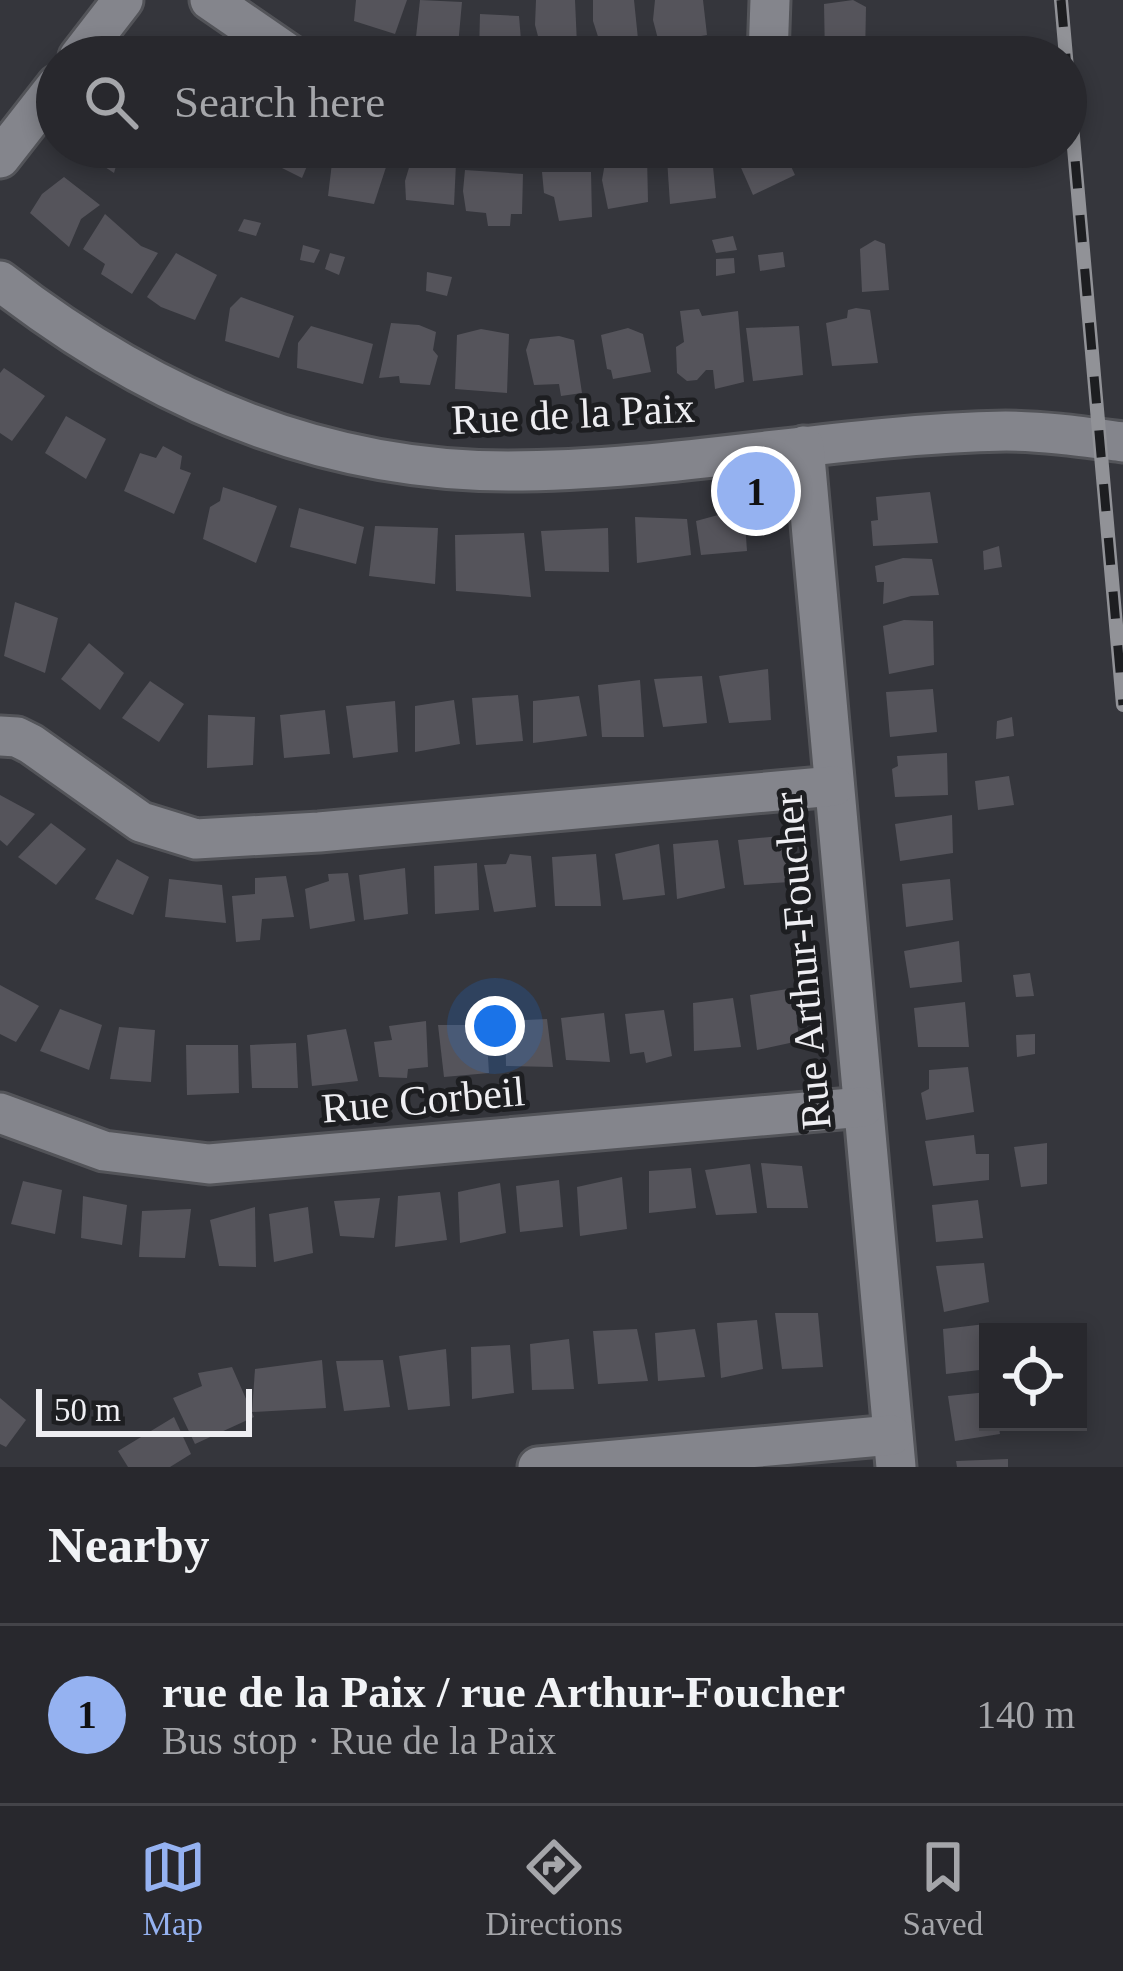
<!DOCTYPE html>
<meta charset="utf-8">
<style>
:root{--surface:#28282d;--page:#303035;--text:#f1f3f6;--muted:#a5a6aa;--line:#444449;--accent:#95b2f1}
body{margin:0;font-family:Georgia,serif;background:var(--page);color:var(--text)}
.controls{position:absolute;right:36px;bottom:36px;display:grid;overflow:hidden;border-radius:0px;box-shadow:0 6px 18px #0003}
.controls button{width:108px;height:108px;display:grid;place-items:center;padding:0;border:0;border-bottom:3px solid var(--line);background:var(--surface);color:var(--text);font:60px sans-serif}
.scale{position:absolute;left:36px;bottom:30px;width:216px;box-sizing:border-box;padding-left:12px;border:6px solid #eeeef2;border-top:0;font-size:33px;line-height:42px;white-space:nowrap;color:#eeeef2;-webkit-text-stroke:9px #1d1e21;paint-order:stroke}
.you{position:absolute;left:495px;top:1026px;width:42px;height:42px;margin:-30px;border:9px solid #fff;border-radius:50%;background:#1a73e8;box-shadow:0 0 0 18px #1a73e833}
.badge{display:grid;place-items:center;width:78px;height:78px;border-radius:50%;background:var(--accent);color:#111;font-size:39px;font-weight:700}
.pin{position:absolute;translate:-50% -50%;border:6px solid #fff;box-shadow:0 3px 12px #0006}
.list{margin:0;padding:0;list-style:none}
h2{display:flex;justify-content:space-between;align-items:center;height:156px;margin:0;padding:0 48px;font-size:51px}
h2 small{font-size:39px;font-weight:400;color:var(--muted)}
.list li{display:grid;grid-template-columns:78px 1fr auto;gap:36px;align-items:center;box-sizing:border-box;height:180px;padding:0 48px;border-top:3px solid var(--line)}
.list b{display:block;font-size:45px;white-space:nowrap}
.list p{margin:0;font-size:39px;white-space:nowrap;color:var(--muted)}
.list em{font-size:39px;font-style:normal;color:var(--muted)}
.icon{flex:none;width:66px;height:66px;fill:none;stroke:currentColor;stroke-width:2;stroke-linecap:round;stroke-linejoin:round}
.map{position:relative;flex:none;width:1123px;height:1467px;overflow:hidden}
.search{position:absolute;background:var(--surface);box-shadow:0 6px 18px #0003;left:36px;right:36px;top:36px;height:132px;display:flex;align-items:center;gap:30px;box-sizing:border-box;padding:0 42px;border-radius:66px;color:var(--muted);font-size:45px}
.sheet{height:336px;background:var(--surface)}
nav{display:flex;justify-content:space-around;align-items:center;box-sizing:border-box;height:168px;border-top:3px solid var(--line);background:var(--surface);font-size:33px;color:var(--muted)}
nav a{display:grid;justify-items:center;gap:6px}
nav .on{color:var(--accent)}
.map>svg:first-child{display:block}
</style>
<div class="map">
<svg width="1123" height="1467" viewBox="0 0 1123 1467">
<rect width="100%" height="100%" fill="#35363c"/>
<g fill="#55545b">
<path d="M 356,0 L 407,0 L 395,34 L 354,21 Z"/>
<path d="M 420,0 L 462,2 L 458,46 L 416,37 Z"/>
<path d="M 536,0 L 575,0 L 577,45 L 542,51 L 535,25 Z"/>
<path d="M 593,0 L 634,0 L 638,39 L 602,49 L 593,21 Z"/>
<path d="M 655,0 L 703,0 L 707,35 L 659,43 L 653,20 Z"/>
<path d="M 853,0 L 866,7 L 865,57 L 825,57 L 824,4 Z"/>
<path d="M 480,14 L 519,16 L 522,52 L 479,52 Z"/>
<path d="M 157,37 L 184,57 L 135,57 Z"/>
<path d="M 87,147 L 126,147 L 131,150 L 118,159 L 114,173 L 84,153 Z"/>
<path d="M 264,147 L 315,147 L 302,178 L 262,158 Z"/>
<path d="M 344,147 L 361,147 L 389,158 L 374,204 L 328,196 L 332,163 Z"/>
<path d="M 753,147 L 782,147 L 795,175 L 753,195 L 735,154 Z"/>
<path d="M 647,155 L 648,202 L 608,209 L 602,180 L 605,163 Z"/>
<path d="M 712,156 L 716,198 L 670,204 L 667,159 Z"/>
<path d="M 411,161 L 456,163 L 454,205 L 406,200 L 405,181 Z"/>
<path d="M 465,170 L 523,174 L 522,214 L 511,214 L 510,226 L 488,226 L 486,213 L 466,211 L 463,191 Z"/>
<path d="M 542,172 L 591,172 L 592,217 L 559,221 L 554,197 L 544,193 Z"/>
<path d="M 64,177 L 100,205 L 81,219 L 69,247 L 30,213 L 42,194 Z"/>
<path d="M 105,214 L 141,246 L 158,253 L 132,294 L 101,274 L 105,264 L 83,249 Z"/>
<path d="M 244,219 L 261,223 L 256,236 L 238,231 Z"/>
<path d="M 733,236 L 737,250 L 716,253 L 712,240 Z"/>
<path d="M 875,240 L 885,244 L 889,290 L 862,292 L 860,249 Z"/>
<path d="M 303,245 L 320,250 L 314,263 L 300,260 Z"/>
<path d="M 783,252 L 785,267 L 760,271 L 758,255 Z"/>
<path d="M 176,253 L 217,275 L 195,320 L 161,307 L 147,297 Z"/>
<path d="M 330,253 L 345,257 L 339,275 L 325,269 Z"/>
<path d="M 734,258 L 735,273 L 716,276 L 716,259 Z"/>
<path d="M 427,272 L 452,277 L 447,296 L 426,291 Z"/>
<path d="M 241,297 L 294,316 L 279,358 L 225,341 L 230,308 Z"/>
<path d="M 856,308 L 870,310 L 878,363 L 832,366 L 826,323 L 847,318 L 848,310 Z"/>
<path d="M 699,309 L 702,316 L 738,311 L 744,382 L 715,389 L 713,370 L 706,370 L 697,380 L 687,381 L 677,373 L 676,347 L 684,342 L 680,311 Z"/>
<path d="M 391,323 L 419,325 L 436,332 L 433,350 L 438,356 L 430,385 L 400,383 L 399,376 L 379,378 Z"/>
<path d="M 311,326 L 373,344 L 363,384 L 297,368 L 298,343 Z"/>
<path d="M 799,326 L 803,375 L 753,381 L 746,328 Z"/>
<path d="M 628,328 L 643,334 L 651,372 L 613,379 L 611,370 L 607,369 L 601,335 Z"/>
<path d="M 481,329 L 509,334 L 507,393 L 455,389 L 457,335 Z"/>
<path d="M 559,336 L 574,340 L 582,393 L 561,396 L 559,384 L 534,385 L 526,350 L 530,339 Z"/>
<path d="M 4,368 L 45,396 L 12,441 L 0,433 L 0,373 Z"/>
<path d="M 66,416 L 106,439 L 86,479 L 45,453 Z"/>
<path d="M 163,446 L 182,456 L 180,469 L 191,473 L 174,514 L 124,491 L 140,453 L 156,458 Z"/>
<path d="M 223,487 L 277,506 L 256,563 L 203,539 L 210,507 L 220,501 Z"/>
<path d="M 930,492 L 938,543 L 873,546 L 871,521 L 878,520 L 876,497 Z"/>
<path d="M 299,508 L 364,527 L 356,564 L 290,547 Z"/>
<path d="M 744,508 L 747,551 L 701,555 L 696,521 Z"/>
<path d="M 635,517 L 687,519 L 691,555 L 637,563 Z"/>
<path d="M 375,526 L 438,528 L 435,584 L 369,576 Z"/>
<path d="M 608,528 L 609,572 L 545,571 L 541,531 Z"/>
<path d="M 524,533 L 531,597 L 456,591 L 455,535 Z"/>
<path d="M 999,546 L 1002,567 L 984,570 L 983,551 Z"/>
<path d="M 903,558 L 932,559 L 939,595 L 911,596 L 883,604 L 884,582 L 877,582 L 875,566 Z"/>
<path d="M 15,602 L 58,618 L 45,673 L 4,656 Z"/>
<path d="M 904,620 L 933,621 L 934,665 L 889,674 L 883,626 Z"/>
<path d="M 89,643 L 124,673 L 100,710 L 61,679 Z"/>
<path d="M 768,669 L 771,720 L 729,723 L 719,676 Z"/>
<path d="M 702,676 L 707,723 L 663,727 L 654,679 Z"/>
<path d="M 640,680 L 644,737 L 602,737 L 598,685 Z"/>
<path d="M 150,681 L 184,704 L 159,742 L 122,718 Z"/>
<path d="M 933,689 L 937,732 L 890,737 L 886,692 Z"/>
<path d="M 518,695 L 523,741 L 476,745 L 472,698 Z"/>
<path d="M 579,696 L 587,736 L 533,743 L 533,701 Z"/>
<path d="M 454,700 L 460,744 L 415,752 L 415,706 Z"/>
<path d="M 395,701 L 398,752 L 353,758 L 346,706 Z"/>
<path d="M 325,710 L 330,754 L 284,758 L 280,715 Z"/>
<path d="M 208,715 L 255,717 L 253,765 L 207,768 Z"/>
<path d="M 1012,717 L 1014,736 L 996,739 L 997,721 Z"/>
<path d="M 947,753 L 948,795 L 895,797 L 892,769 L 898,766 L 897,756 Z"/>
<path d="M 1009,776 L 1014,805 L 978,810 L 975,781 Z"/>
<path d="M 0,795 L 35,814 L 7,846 L 0,840 Z"/>
<path d="M 952,815 L 953,853 L 900,861 L 895,824 Z"/>
<path d="M 51,823 L 86,849 L 56,885 L 18,857 Z"/>
<path d="M 781,836 L 790,882 L 744,885 L 738,840 Z"/>
<path d="M 718,840 L 725,888 L 677,899 L 673,844 Z"/>
<path d="M 659,844 L 665,895 L 623,900 L 615,854 Z"/>
<path d="M 510,854 L 531,856 L 536,907 L 494,912 L 484,865 L 506,864 Z"/>
<path d="M 596,854 L 601,906 L 555,906 L 552,857 Z"/>
<path d="M 117,859 L 149,877 L 133,915 L 95,899 Z"/>
<path d="M 477,863 L 479,910 L 435,914 L 434,866 Z"/>
<path d="M 405,868 L 408,914 L 364,920 L 359,875 Z"/>
<path d="M 348,873 L 355,921 L 310,929 L 305,889 L 329,881 L 328,874 Z"/>
<path d="M 286,876 L 294,917 L 262,919 L 260,940 L 236,942 L 232,896 L 255,894 L 255,878 Z"/>
<path d="M 169,879 L 222,885 L 226,923 L 165,917 Z"/>
<path d="M 950,879 L 953,920 L 906,927 L 902,884 Z"/>
<path d="M 959,941 L 962,982 L 910,988 L 904,951 Z"/>
<path d="M 1030,973 L 1034,996 L 1016,997 L 1013,975 Z"/>
<path d="M 0,985 L 39,1006 L 16,1042 L 0,1034 Z"/>
<path d="M 794,988 L 799,1041 L 757,1050 L 750,995 Z"/>
<path d="M 733,998 L 741,1047 L 694,1051 L 693,1003 Z"/>
<path d="M 965,1002 L 969,1047 L 918,1047 L 914,1008 Z"/>
<path d="M 60,1009 L 102,1025 L 89,1070 L 40,1051 Z"/>
<path d="M 664,1010 L 672,1056 L 646,1063 L 644,1052 L 630,1054 L 625,1014 Z"/>
<path d="M 604,1013 L 610,1062 L 566,1060 L 561,1018 Z"/>
<path d="M 547,1019 L 553,1067 L 506,1066 L 505,1021 Z"/>
<path d="M 426,1021 L 428,1067 L 408,1069 L 407,1078 L 379,1077 L 374,1042 L 392,1040 L 389,1026 Z"/>
<path d="M 438,1025 L 486,1025 L 489,1073 L 444,1077 Z"/>
<path d="M 119,1027 L 155,1030 L 151,1082 L 110,1079 Z"/>
<path d="M 346,1029 L 358,1081 L 312,1086 L 307,1035 Z"/>
<path d="M 1035,1034 L 1035,1054 L 1017,1057 L 1016,1035 Z"/>
<path d="M 296,1043 L 298,1088 L 252,1088 L 250,1045 Z"/>
<path d="M 186,1045 L 238,1045 L 239,1093 L 187,1095 Z"/>
<path d="M 968,1067 L 974,1112 L 926,1120 L 921,1093 L 929,1089 L 929,1070 Z"/>
<path d="M 974,1135 L 976,1154 L 989,1154 L 989,1180 L 933,1186 L 925,1141 Z"/>
<path d="M 1047,1143 L 1047,1184 L 1021,1187 L 1014,1147 Z"/>
<path d="M 761,1163 L 802,1166 L 808,1208 L 767,1208 Z"/>
<path d="M 750,1164 L 757,1213 L 716,1215 L 705,1170 Z"/>
<path d="M 691,1168 L 696,1208 L 649,1213 L 649,1171 Z"/>
<path d="M 622,1177 L 627,1229 L 580,1236 L 577,1187 Z"/>
<path d="M 559,1180 L 563,1227 L 520,1232 L 516,1186 Z"/>
<path d="M 23,1181 L 62,1190 L 55,1234 L 11,1224 Z"/>
<path d="M 500,1183 L 506,1233 L 460,1243 L 458,1192 Z"/>
<path d="M 440,1192 L 447,1240 L 395,1247 L 398,1196 Z"/>
<path d="M 83,1196 L 127,1205 L 122,1245 L 81,1238 Z"/>
<path d="M 380,1198 L 374,1238 L 340,1236 L 334,1201 Z"/>
<path d="M 978,1200 L 983,1238 L 936,1242 L 932,1205 Z"/>
<path d="M 255,1207 L 256,1267 L 219,1266 L 210,1220 Z"/>
<path d="M 308,1207 L 313,1253 L 274,1262 L 269,1214 Z"/>
<path d="M 191,1209 L 185,1258 L 139,1257 L 142,1211 Z"/>
<path d="M 984,1263 L 989,1302 L 944,1312 L 936,1266 Z"/>
<path d="M 775,1313 L 818,1313 L 823,1367 L 782,1369 Z"/>
<path d="M 757,1320 L 763,1369 L 721,1378 L 717,1323 Z"/>
<path d="M 994,1323 L 994,1332 L 988,1332 L 988,1369 L 946,1374 L 943,1329 Z"/>
<path d="M 637,1329 L 648,1381 L 598,1384 L 593,1331 Z"/>
<path d="M 695,1329 L 705,1377 L 658,1381 L 655,1333 Z"/>
<path d="M 569,1339 L 574,1389 L 532,1390 L 530,1344 Z"/>
<path d="M 510,1345 L 514,1393 L 472,1399 L 471,1347 Z"/>
<path d="M 446,1349 L 450,1406 L 408,1410 L 399,1356 Z"/>
<path d="M 322,1360 L 326,1408 L 252,1412 L 255,1369 Z"/>
<path d="M 383,1360 L 390,1407 L 344,1411 L 336,1361 Z"/>
<path d="M 232,1367 L 254,1417 L 195,1444 L 173,1398 L 202,1386 L 198,1373 Z"/>
<path d="M 988,1392 L 988,1422 L 998,1422 L 1000,1434 L 955,1441 L 948,1396 Z"/>
<path d="M 0,1398 L 26,1420 L 6,1447 L 0,1444 Z"/>
<path d="M 174,1417 L 191,1454 L 170,1467 L 128,1467 L 118,1451 Z"/>
<path d="M 1008,1459 L 1008,1467 L 957,1467 L 956,1461 Z"/>
</g>
<g fill="none" stroke-linecap="round" stroke-linejoin="round">
<defs>
<g id="minor">
<path d="M 210,0 L 293,57"/>
<path d="M 79,57 L 123,0"/>
<path d="M 768,57 L 770,0"/>
<path d="M 0,158 L 57,85"/>
<path d="M 0,281 C 148,396 318,471 508,471 C 674,471 839,434 1006,431 C 1044,431 1085,437 1123,442"/>
<path d="M 804,446 L 896,1467"/>
<path d="M 0,736 L 17,737 L 31,744 L 141,822 L 196,839 L 319,832 L 834,786"/>
<path d="M 0,1113 L 104,1151 L 209,1164 L 863,1107"/>
<path d="M 538,1467 L 892,1435"/>
</g>
</defs>
<use href="#minor" stroke="#535459" stroke-width="45"/>
<use href="#minor" stroke="#84858c" stroke-width="39"/>
<defs>
<path id="rail" d="M 1061,0 L 1123,705"/>
</defs>
<use href="#rail" stroke="#919297" stroke-width="14"/>
<use href="#rail" stroke="#1d1e21" stroke-width="9" stroke-dasharray="27" stroke-linecap="butt"/>
</g>
<g text-anchor="middle" stroke-width="10" stroke-linejoin="round" paint-order="stroke">
<g font-size="42" fill="#eeeef2" stroke="#1d1e21">
<text transform="translate(573 413) rotate(-3)" y="15">Rue de la Paix</text>
<text transform="translate(801 961) rotate(-95)" y="15">Rue Arthur-Foucher</text>
<text transform="translate(423 1099) rotate(-5)" y="15">Rue Corbeil</text>
</g>
</g>
</svg>
<div class="controls">
<button><svg class="icon" aria-label="locate" viewBox="0 0 24 24"><circle cx="12" cy="12" r="6"/><path d="M12 2v4M12 18v4M2 12h4M18 12h4"/></svg></button>
</div>
<div class="scale">50 m</div>
<div class="you"></div>
<div class="pin badge" style="left:756px;top:491px">1</div>
<div class="search"><svg class="icon" aria-label="search" viewBox="0 0 24 24"><circle cx="10" cy="10" r="6"/><path d="M15 15l6 6"/></svg>Search here</div>
</div>
<section class="sheet">
<h2>Nearby<small></small></h2>
<ul class="list">
<li><span class="badge">1</span><div><b>rue de la Paix / rue Arthur-Foucher</b><p>Bus stop · Rue de la Paix</p></div><em>140 m</em></li>
</ul>
</section>
<nav>
<a class="on"><svg class="icon" aria-label="map" viewBox="0 0 24 24"><path d="M3 6l6-2 6 2 6-2v14l-6 2-6-2-6 2zM9 4v14M15 6v14"/></svg>Map</a>
<a><svg class="icon" aria-label="directions" viewBox="0 0 24 24"><path d="M12 3l9 9-9 9-9-9zM9 14v-3h6M13 9l2 2-2 2"/></svg>Directions</a>
<a><svg class="icon" aria-label="saved" viewBox="0 0 24 24"><path d="M7 4h10v16l-5-4-5 4z"/></svg>Saved</a>
</nav>
